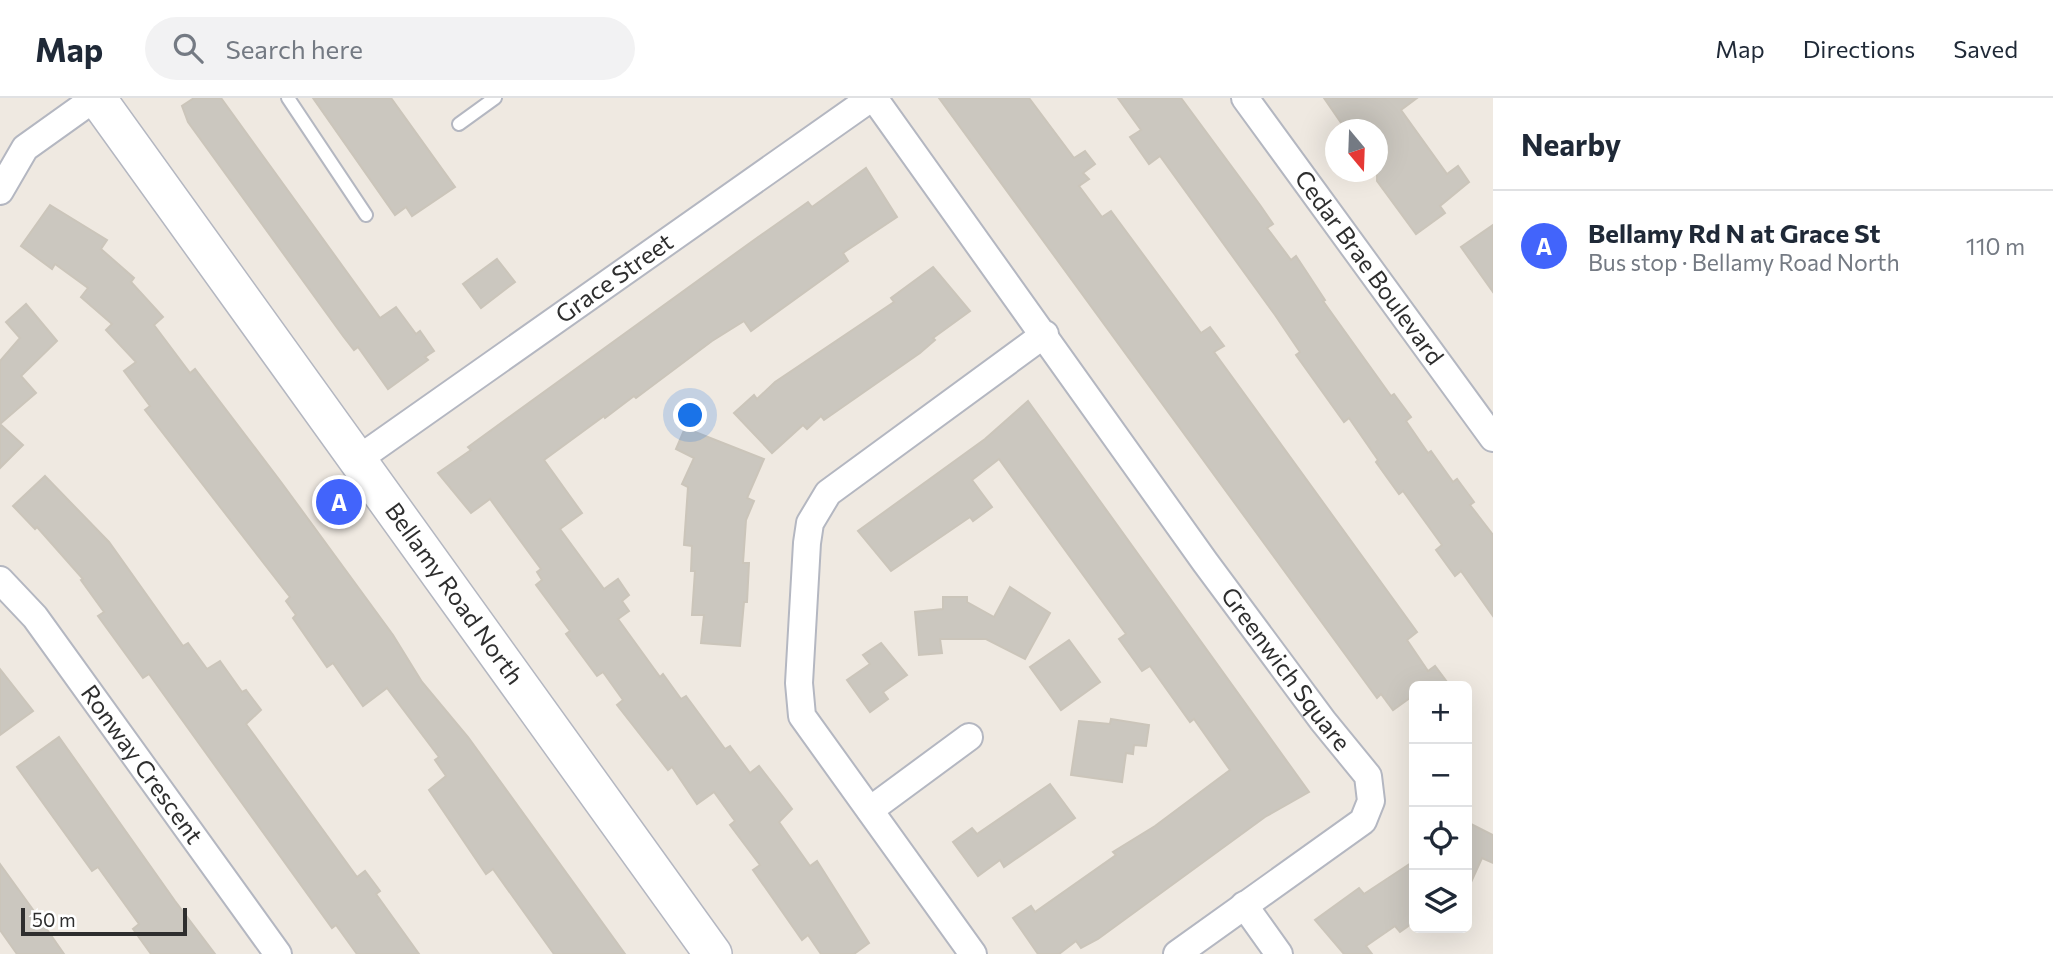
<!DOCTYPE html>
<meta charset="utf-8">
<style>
:root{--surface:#fff;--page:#f2f2f3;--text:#1f2937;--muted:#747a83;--line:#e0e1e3;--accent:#4264fb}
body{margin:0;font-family:Commissioner,sans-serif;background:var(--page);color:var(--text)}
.controls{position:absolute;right:21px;bottom:21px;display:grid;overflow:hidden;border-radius:10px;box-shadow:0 7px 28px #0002}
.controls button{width:63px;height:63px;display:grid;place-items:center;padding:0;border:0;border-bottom:2px solid var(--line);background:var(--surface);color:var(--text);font:35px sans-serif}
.compass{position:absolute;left:1325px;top:21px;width:63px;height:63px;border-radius:50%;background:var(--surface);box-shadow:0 7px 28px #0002;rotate:161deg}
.scale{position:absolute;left:21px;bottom:18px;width:166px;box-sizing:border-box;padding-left:7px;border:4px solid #2e2e2e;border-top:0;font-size:19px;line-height:24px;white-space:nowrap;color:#2e2e2e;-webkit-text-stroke:5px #fff;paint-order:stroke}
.you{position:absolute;left:691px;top:318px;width:24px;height:24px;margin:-18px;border:5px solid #fff;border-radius:50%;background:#1a73e8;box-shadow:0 0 0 10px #1a73e833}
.badge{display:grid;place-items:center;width:46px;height:46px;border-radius:50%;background:var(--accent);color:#fff;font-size:23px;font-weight:700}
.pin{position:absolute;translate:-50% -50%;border:4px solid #fff;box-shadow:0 2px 7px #0006}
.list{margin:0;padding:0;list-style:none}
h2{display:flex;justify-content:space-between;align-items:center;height:91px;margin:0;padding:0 28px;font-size:30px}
h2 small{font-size:23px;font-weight:400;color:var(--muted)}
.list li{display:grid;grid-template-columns:46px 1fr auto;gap:21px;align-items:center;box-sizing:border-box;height:112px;padding:0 28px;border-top:2px solid var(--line)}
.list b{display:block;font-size:26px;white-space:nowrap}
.list p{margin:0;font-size:23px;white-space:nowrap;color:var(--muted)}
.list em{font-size:23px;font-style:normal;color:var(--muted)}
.icon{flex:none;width:38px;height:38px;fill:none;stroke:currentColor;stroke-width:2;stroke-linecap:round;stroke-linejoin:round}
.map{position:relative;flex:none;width:1493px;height:856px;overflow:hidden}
header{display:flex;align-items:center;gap:42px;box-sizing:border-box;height:98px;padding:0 35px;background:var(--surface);border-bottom:2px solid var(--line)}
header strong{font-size:33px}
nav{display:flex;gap:38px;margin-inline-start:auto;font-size:24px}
.search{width:490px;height:63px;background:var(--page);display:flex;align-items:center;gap:18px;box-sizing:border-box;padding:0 24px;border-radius:38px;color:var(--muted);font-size:26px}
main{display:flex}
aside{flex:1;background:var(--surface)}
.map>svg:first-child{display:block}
</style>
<header>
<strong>Map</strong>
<div class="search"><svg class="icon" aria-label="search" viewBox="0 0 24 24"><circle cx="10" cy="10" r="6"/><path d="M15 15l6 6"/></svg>Search here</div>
<nav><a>Map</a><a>Directions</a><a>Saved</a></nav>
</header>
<main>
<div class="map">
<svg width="1493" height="856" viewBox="0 0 1493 856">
<rect width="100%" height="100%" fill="#efe9e1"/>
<g fill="#cbc7bf" stroke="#cbc5ba" stroke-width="2">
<path d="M 194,0 L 221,0 L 380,220 L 396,209 L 416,236 L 420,233 L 434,253 L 425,259 L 428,262 L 388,291 L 358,249 L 354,252 L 343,238 L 188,24 L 182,8 Z"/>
<path d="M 313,0 L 391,0 L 455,89 L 412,118 L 406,109 L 395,117 Z"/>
<path d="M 939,0 L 1029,0 L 1074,60 L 1085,53 L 1095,66 L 1083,75 L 1089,81 L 1079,88 L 1102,119 L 1111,113 L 1201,235 L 1210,229 L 1224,248 L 1214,254 L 1417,534 L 1407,542 L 1428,573 L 1435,568 L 1450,588 L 1414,588 L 1414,597 L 1393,612 L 1381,596 L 1377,600 Z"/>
<path d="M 1118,0 L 1181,0 L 1260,107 L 1273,126 L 1267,130 L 1291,162 L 1296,158 L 1325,202 L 1323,203 L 1391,298 L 1394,296 L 1411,319 L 1406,323 L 1428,355 L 1431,353 L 1453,384 L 1457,381 L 1474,404 L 1470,407 L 1493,437 L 1493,518 L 1461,473 L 1455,478 L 1436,452 L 1442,447 L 1403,393 L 1399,396 L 1376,364 L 1378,362 L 1349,320 L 1344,324 L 1296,257 L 1300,254 L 1275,217 L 1160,58 L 1149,66 L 1130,39 L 1141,32 Z"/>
<path d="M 1324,0 L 1417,0 L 1401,12 L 1447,76 L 1458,68 L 1469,84 L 1440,108 L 1445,115 L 1416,136 L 1377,83 L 1377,32 L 1346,32 Z"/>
<path d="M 866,70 L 897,119 L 843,155 L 848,163 L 751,233 L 744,223 L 712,243 L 636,300 L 634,298 L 605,320 L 604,318 L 544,362 L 582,415 L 560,431 L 604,491 L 618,481 L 629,497 L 622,503 L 629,513 L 618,521 L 660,579 L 663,576 L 681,601 L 686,598 L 725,651 L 730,648 L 750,675 L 759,668 L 780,695 L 792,711 L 779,724 L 810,768 L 817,763 L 869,845 L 854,856 L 821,856 L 808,837 L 802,842 L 753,772 L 760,767 L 730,727 L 735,723 L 714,694 L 697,706 L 672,669 L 668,672 L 617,607 L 623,602 L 603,574 L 597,578 L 566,536 L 570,533 L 536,487 L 542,482 L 537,474 L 541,471 L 490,401 L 471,415 L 438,375 L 471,352 L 468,349 L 754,142 L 808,104 L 812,109 Z"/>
<path d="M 50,107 L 107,142 L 101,151 L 134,180 L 131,184 L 163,219 L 154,227 L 190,275 L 195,271 L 281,384 L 393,537 L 422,584 L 468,639 L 625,856 L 554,856 L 493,771 L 486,776 L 429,692 L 446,678 L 435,662 L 439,659 L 387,590 L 363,608 L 333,565 L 327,569 L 293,520 L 296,517 L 286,503 L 290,499 L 145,312 L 150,308 L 124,273 L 136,264 L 106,232 L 112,226 L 81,199 L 88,190 L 55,166 L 52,171 L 21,148 Z"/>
<path d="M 1493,127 L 1493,194 L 1461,149 Z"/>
<path d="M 497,161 L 515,184 L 481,210 L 463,186 Z"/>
<path d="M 933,169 L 970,213 L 933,240 L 935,242 L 920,255 L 824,322 L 821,318 L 807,331 L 803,327 L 772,355 L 734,315 L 754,297 L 757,301 L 775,284 L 894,204 L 891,200 Z"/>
<path d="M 26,206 L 57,243 L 21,278 L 36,295 L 0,326 L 23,347 L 0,370 L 0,263 L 20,240 L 6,224 Z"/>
<path d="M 1028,303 L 1309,694 L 1265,719 L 1098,841 L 1081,850 L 1076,843 L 1059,856 L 1038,856 L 1013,820 L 1031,808 L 1035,814 L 1116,757 L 1113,754 L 1155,728 L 1230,672 L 1194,621 L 1190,624 L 1150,568 L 1142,573 L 1119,541 L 1126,536 L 999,361 L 972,382 L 992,409 L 973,423 L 970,419 L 891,473 L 858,433 L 985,341 Z"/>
<path d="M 685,330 L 764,361 L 747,400 L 754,403 L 746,422 L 743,465 L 749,465 L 747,504 L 744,504 L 740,548 L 701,545 L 704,517 L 692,517 L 695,473 L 691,473 L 692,448 L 684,447 L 688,389 L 682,386 L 694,360 L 676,351 Z"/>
<path d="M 45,378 L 109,444 L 183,548 L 188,545 L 207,571 L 220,563 L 242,594 L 246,592 L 261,612 L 246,626 L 357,779 L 365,773 L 380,793 L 376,796 L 419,856 L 357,856 L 336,827 L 332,830 L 149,576 L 143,580 L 98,518 L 104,514 L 81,482 L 83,481 L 37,429 L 35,431 L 13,408 Z"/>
<path d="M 1010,489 L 1050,515 L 1025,561 L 986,541 L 940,541 L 942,555 L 919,557 L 915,514 L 943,511 L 943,499 L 967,499 L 967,504 L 994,519 Z"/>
<path d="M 1069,542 L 1100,584 L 1061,612 L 1030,569 Z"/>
<path d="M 881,545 L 907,577 L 883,594 L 888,601 L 870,614 L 847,582 L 870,566 L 863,557 Z"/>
<path d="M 0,571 L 33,613 L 0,637 Z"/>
<path d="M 1111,621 L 1149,627 L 1146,648 L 1134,647 L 1133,656 L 1126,655 L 1122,684 L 1071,677 L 1079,623 L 1110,626 Z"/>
<path d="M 59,639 L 175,803 L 215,856 L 151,856 L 133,831 L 139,826 L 98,769 L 92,773 L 17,669 Z"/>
<path d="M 1050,686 L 1075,720 L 1004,769 L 1000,762 L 978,778 L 953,744 L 972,730 L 977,736 Z"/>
<path d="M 1467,724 L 1493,737 L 1493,765 L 1482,760 L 1467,793 Z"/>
<path d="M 1414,763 L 1414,824 L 1400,834 L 1395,828 L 1366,848 L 1372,856 L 1344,856 L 1315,822 L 1359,790 L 1364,796 Z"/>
<path d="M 0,766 L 39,820 L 64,856 L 17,856 L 0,832 Z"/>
</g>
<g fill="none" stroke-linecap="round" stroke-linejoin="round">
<defs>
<g id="lane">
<path d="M 288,0 L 366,117"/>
<path d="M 459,26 L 495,0"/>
</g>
<g id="street">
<path id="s1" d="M 874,0 L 1205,464 L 1323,623 L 1368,678 L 1371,703 L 1363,723 L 1177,856"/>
<path id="s2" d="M 1245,0 L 1493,340"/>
<path d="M 0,93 L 25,50 L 95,0"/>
<path id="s3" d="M 357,362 L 871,0"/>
<path id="s4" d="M 0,482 L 35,519 L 278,856"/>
<path d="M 870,712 L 969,639"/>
<path d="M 1244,807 L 1279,856"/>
<path d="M 973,856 L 802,618 L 799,585 L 807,445 L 810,425 L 828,395 L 1045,236"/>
</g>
<g id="secondary">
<path id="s5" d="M 97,0 L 713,856"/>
</g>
</defs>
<use href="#lane" stroke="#b4b7c1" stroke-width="16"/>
<use href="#street" stroke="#b4b7c1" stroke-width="30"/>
<use href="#secondary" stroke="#b4b7c1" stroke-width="40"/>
<use href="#lane" stroke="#fff" stroke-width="12"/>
<use href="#street" stroke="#fff" stroke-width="26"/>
<use href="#secondary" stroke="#fff" stroke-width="37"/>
</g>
<g text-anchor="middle" stroke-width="5" stroke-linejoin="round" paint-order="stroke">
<g font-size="24" fill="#2e2e2e" stroke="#fff">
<text dy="8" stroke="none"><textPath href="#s2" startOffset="210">Cedar Brae Boulevard</textPath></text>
<text dy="8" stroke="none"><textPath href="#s3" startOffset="315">Grace Street</textPath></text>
<text dy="8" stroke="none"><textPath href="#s5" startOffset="611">Bellamy Road North</textPath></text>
<text dy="8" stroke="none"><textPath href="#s1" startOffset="704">Greenwich Square</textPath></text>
<text dy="8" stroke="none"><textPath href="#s4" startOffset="233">Ronway Crescent</textPath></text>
</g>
</g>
</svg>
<div class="controls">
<button>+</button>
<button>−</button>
<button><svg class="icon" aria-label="locate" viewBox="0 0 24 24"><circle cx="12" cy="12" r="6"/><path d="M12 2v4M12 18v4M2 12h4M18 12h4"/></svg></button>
<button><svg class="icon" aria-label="layers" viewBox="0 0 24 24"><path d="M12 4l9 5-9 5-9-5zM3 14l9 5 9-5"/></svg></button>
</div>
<svg class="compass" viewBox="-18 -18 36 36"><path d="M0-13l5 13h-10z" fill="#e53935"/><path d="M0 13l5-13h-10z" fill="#747a83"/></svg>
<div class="scale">50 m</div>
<div class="you"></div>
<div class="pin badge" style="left:339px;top:404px">A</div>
</div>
<aside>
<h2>Nearby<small></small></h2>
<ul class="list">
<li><span class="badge">A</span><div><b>Bellamy Rd N at Grace St</b><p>Bus stop · Bellamy Road North</p></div><em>110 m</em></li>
</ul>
</aside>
</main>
